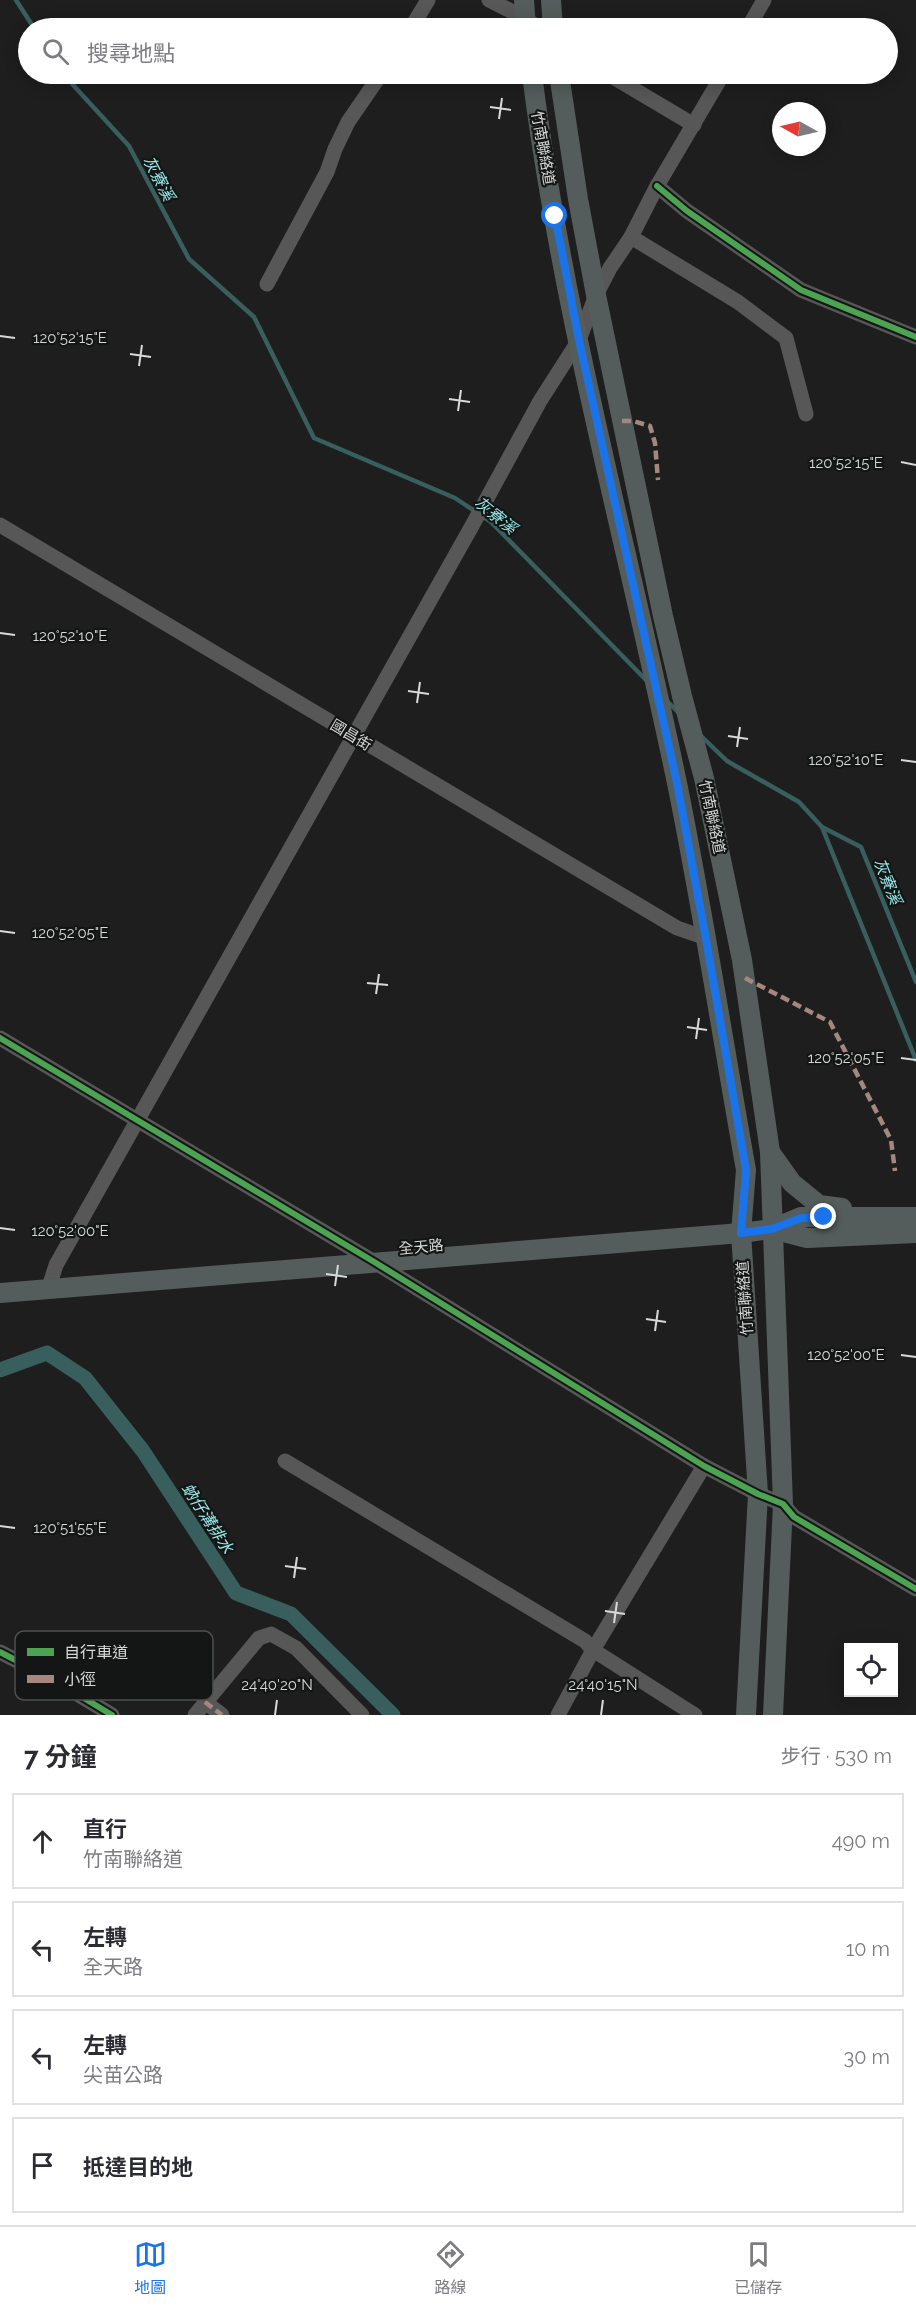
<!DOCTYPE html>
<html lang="zh-TW">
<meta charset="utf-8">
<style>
:root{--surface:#fff;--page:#f7f7f7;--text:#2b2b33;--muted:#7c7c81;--line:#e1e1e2;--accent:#1a73e8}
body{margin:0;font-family:Raleway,"Noto Sans TC",sans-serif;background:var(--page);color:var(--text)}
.controls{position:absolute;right:18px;bottom:18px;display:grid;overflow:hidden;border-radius:0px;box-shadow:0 3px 15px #0003}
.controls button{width:54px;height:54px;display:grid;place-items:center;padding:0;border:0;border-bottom:2px solid var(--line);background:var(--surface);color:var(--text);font:30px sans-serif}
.compass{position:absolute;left:772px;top:102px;width:54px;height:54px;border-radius:50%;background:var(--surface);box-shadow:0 3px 15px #0003;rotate:278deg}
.stop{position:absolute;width:18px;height:18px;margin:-14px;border:4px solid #1a73e8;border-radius:50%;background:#fff}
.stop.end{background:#1a73e8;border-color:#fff;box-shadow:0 2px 6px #0008}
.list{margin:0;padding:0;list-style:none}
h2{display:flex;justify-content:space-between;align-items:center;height:78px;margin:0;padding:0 24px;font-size:26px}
h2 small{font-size:20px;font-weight:400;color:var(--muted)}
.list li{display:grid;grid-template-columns:39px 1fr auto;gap:18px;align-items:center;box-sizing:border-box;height:96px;margin:0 12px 12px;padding:0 12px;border:2px solid var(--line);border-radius:0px}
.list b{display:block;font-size:22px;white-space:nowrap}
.list p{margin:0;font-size:20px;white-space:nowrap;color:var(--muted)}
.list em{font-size:20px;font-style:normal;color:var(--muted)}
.icon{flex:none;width:33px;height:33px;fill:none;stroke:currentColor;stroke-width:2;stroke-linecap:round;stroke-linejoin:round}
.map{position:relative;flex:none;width:916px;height:1715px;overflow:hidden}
.search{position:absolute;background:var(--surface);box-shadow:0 3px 15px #0003;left:18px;right:18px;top:18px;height:66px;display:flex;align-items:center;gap:15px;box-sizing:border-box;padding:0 21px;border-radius:33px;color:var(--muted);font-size:22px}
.sheet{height:510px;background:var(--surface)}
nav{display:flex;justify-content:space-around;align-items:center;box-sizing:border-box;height:84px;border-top:2px solid var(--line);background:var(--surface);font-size:16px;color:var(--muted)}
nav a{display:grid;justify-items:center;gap:3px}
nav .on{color:var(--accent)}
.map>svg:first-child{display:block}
</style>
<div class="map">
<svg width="916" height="1715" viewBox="0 0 916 1715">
<rect width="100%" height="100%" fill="#1e1e1e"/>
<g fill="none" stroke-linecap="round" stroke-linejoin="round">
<g stroke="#385e5e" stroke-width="4.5">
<path d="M 16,0 L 34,28"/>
<path d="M 63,74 L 129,146 L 189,259 L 254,317 L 314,438 L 455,498 L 491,522 L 647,681"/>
<path d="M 666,700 L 679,713"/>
<path d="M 699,734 L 727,761 L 799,802 L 822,827 L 861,847 L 916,982"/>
<path d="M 822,827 L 916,1060"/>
</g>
<path stroke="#385e5e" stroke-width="15" d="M 0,1370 L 47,1353 L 85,1378 L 143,1451 L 236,1593 L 291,1614 L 393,1715"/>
<g stroke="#565756" stroke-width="15">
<path d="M 489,0 L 525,18 L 538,28"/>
<path d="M 411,28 L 428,0"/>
<path d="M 748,28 L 764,0"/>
<path d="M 608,74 L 694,125"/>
<path d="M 657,186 L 687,211 L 801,290 L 916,337"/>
<path d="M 631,237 L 738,302 L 786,338 L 806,414"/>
<path d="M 267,284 L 327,172 L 335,149 L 348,122 L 381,74"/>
<path d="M 0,525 L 677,928 L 706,938"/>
<path d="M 0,1038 L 376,1263 L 704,1466 L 758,1494 L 783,1504 L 794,1517 L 916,1589"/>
<path d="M 48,1290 L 56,1265 L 473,524 L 540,401 L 579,340 L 596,295 L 610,268 L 631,237 L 657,186 L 723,74"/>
<path d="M 285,1461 L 585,1641 L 593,1650 L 695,1715"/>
<path d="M 0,1652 L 54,1680 L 112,1715"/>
<path d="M 205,1702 L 222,1715"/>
<path d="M 195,1715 L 259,1638 L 271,1634 L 296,1648 L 362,1715"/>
<path d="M 558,1715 L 593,1650 L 704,1466"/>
</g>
<g stroke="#545d5b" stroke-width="20">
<path d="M 524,0 L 526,28"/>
<path d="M 551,0 L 553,28"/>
<path d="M 532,74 C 562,313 628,547 677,783 C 703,911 723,1041 746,1170 L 741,1233 L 758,1494 L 746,1715"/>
<path d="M 559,74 L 578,199 L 596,295 L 663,616 L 682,696 L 704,778 L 742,960 L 770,1152 L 783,1504 L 773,1715"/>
<path d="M 770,1152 L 792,1183 L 819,1205 L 842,1208"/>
<path d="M 772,1229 L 807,1238 L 916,1233"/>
<path d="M 0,1293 L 741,1233 L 772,1229 L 801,1217 L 916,1217"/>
</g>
<g stroke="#a5887d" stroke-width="4.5" stroke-dasharray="9 4.5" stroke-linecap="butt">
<path d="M 622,421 L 633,421 L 650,426 L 655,443 L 658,480"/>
<path d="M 745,978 L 830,1022 L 891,1140 L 895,1171"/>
<path d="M 205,1702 L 222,1715"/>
</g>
<defs>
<g id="cycleway">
<path d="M 657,186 L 687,211 L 801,290 L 916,337"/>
<path d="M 0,1038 L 376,1263 L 704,1466 L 758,1494 L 783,1504 L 794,1517 L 916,1589"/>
<path d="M 0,1652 L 54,1680 L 112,1715"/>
</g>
</defs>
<use href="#cycleway" stroke="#131614" stroke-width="10"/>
<use href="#cycleway" stroke="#4ca352" stroke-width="6"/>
</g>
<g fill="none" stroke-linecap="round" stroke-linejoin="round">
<path stroke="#1a73e8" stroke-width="8" d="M 555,216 L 579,340 L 677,783 L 706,939 L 746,1170 L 741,1233 L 772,1229 L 801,1218 L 824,1217"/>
</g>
<path fill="none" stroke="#d7d9d8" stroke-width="2" d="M 490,107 L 511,110M 499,119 L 502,98M 0,336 L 15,338M 130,354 L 151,357M 139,366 L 142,345M 449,399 L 470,402M 458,411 L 461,390M 901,462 L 916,465M 0,633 L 15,635M 408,691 L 429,694M 417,703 L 420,682M 728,736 L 748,739M 737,747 L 740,727M 901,760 L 916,762M 0,931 L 15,933M 367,983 L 388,985M 376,994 L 379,974M 687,1027 L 707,1030M 696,1039 L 699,1018M 901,1058 L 916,1060M 0,1228 L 15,1230M 326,1274 L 347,1277M 335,1286 L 338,1265M 646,1319 L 666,1322M 655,1331 L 658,1310M 901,1355 L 916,1357M 0,1526 L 15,1528M 285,1566 L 306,1569M 294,1578 L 297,1557M 605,1611 L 625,1614M 614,1623 L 617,1602M 275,1715 L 277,1700M 601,1715 L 603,1700"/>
<g text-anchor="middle" stroke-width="4.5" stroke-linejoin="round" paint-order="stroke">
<g font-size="15" fill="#d7d9d8" stroke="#131614">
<text transform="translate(543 148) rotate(80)" y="5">竹南聯絡道</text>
<text transform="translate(351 735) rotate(31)" y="5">國昌街</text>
<text transform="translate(712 817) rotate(78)" y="5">竹南聯絡道</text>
<text transform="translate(421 1247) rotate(-5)" y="5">全天路</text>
<text transform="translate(745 1298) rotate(-94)" y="5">竹南聯絡道</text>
</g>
<g font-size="16" font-style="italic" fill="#9be8ea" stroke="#131614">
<text transform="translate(159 178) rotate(62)" y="6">灰寮溪</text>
<text transform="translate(496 515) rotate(39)" y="6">灰寮溪</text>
<text transform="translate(888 881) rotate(68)" y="6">灰寮溪</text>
<text transform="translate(208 1518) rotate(57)" y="6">蚋仔溝排水</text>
</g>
</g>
<rect x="15" y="1631" width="198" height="69" rx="9" fill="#131614" stroke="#4e504f" stroke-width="1.5"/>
<rect x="27" y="1648" width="27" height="8" fill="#4ca352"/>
<rect x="27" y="1675" width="27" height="8" fill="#a5887d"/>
<g font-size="16" fill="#d7d9d8">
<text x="64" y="1658">自行車道</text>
<text x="64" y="1685">小徑</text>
</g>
<g font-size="15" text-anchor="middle" fill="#d7d9d8" stroke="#131614" stroke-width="4.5" stroke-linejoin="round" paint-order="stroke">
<text x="70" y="343">120°52'15"E</text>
<text x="846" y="468">120°52'15"E</text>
<text x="70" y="641">120°52'10"E</text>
<text x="846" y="765">120°52'10"E</text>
<text x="70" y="938">120°52'05"E</text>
<text x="846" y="1063">120°52'05"E</text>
<text x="70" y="1236">120°52'00"E</text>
<text x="846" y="1360">120°52'00"E</text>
<text x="70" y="1533">120°51'55"E</text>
<text x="277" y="1690">24°40'20"N</text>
<text x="603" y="1690">24°40'15"N</text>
</g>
</svg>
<div class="controls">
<button><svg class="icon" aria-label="locate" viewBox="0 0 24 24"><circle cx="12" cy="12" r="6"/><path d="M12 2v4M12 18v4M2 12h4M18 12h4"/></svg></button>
</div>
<svg class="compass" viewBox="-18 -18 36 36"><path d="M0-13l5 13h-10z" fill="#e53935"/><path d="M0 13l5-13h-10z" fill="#7c7c81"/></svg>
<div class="stop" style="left:555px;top:216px"></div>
<div class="stop end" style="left:824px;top:1217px"></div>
<div class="search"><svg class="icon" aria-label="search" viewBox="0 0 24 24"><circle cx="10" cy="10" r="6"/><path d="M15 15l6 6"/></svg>搜尋地點</div>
</div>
<section class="sheet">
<h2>7 分鐘<small>步行 · 530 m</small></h2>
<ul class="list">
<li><svg class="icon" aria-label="ahead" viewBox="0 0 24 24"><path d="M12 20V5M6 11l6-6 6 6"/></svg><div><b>直行</b><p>竹南聯絡道</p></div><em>490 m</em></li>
<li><svg class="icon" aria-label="left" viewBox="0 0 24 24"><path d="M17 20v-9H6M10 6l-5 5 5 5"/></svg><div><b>左轉</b><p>全天路</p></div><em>10 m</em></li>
<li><svg class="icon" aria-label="left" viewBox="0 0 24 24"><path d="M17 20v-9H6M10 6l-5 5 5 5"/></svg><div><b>左轉</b><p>尖苗公路</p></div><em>30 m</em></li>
<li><svg class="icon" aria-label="arrive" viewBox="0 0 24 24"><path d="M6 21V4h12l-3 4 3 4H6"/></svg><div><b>抵達目的地</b></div></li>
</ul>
</section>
<nav>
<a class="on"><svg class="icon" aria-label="map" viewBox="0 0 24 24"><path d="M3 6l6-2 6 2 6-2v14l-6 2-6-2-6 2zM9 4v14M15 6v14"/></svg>地圖</a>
<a><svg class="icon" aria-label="directions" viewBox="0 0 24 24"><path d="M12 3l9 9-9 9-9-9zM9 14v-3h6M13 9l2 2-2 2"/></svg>路線</a>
<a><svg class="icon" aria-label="saved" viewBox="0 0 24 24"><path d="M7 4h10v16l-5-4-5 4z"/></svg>已儲存</a>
</nav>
